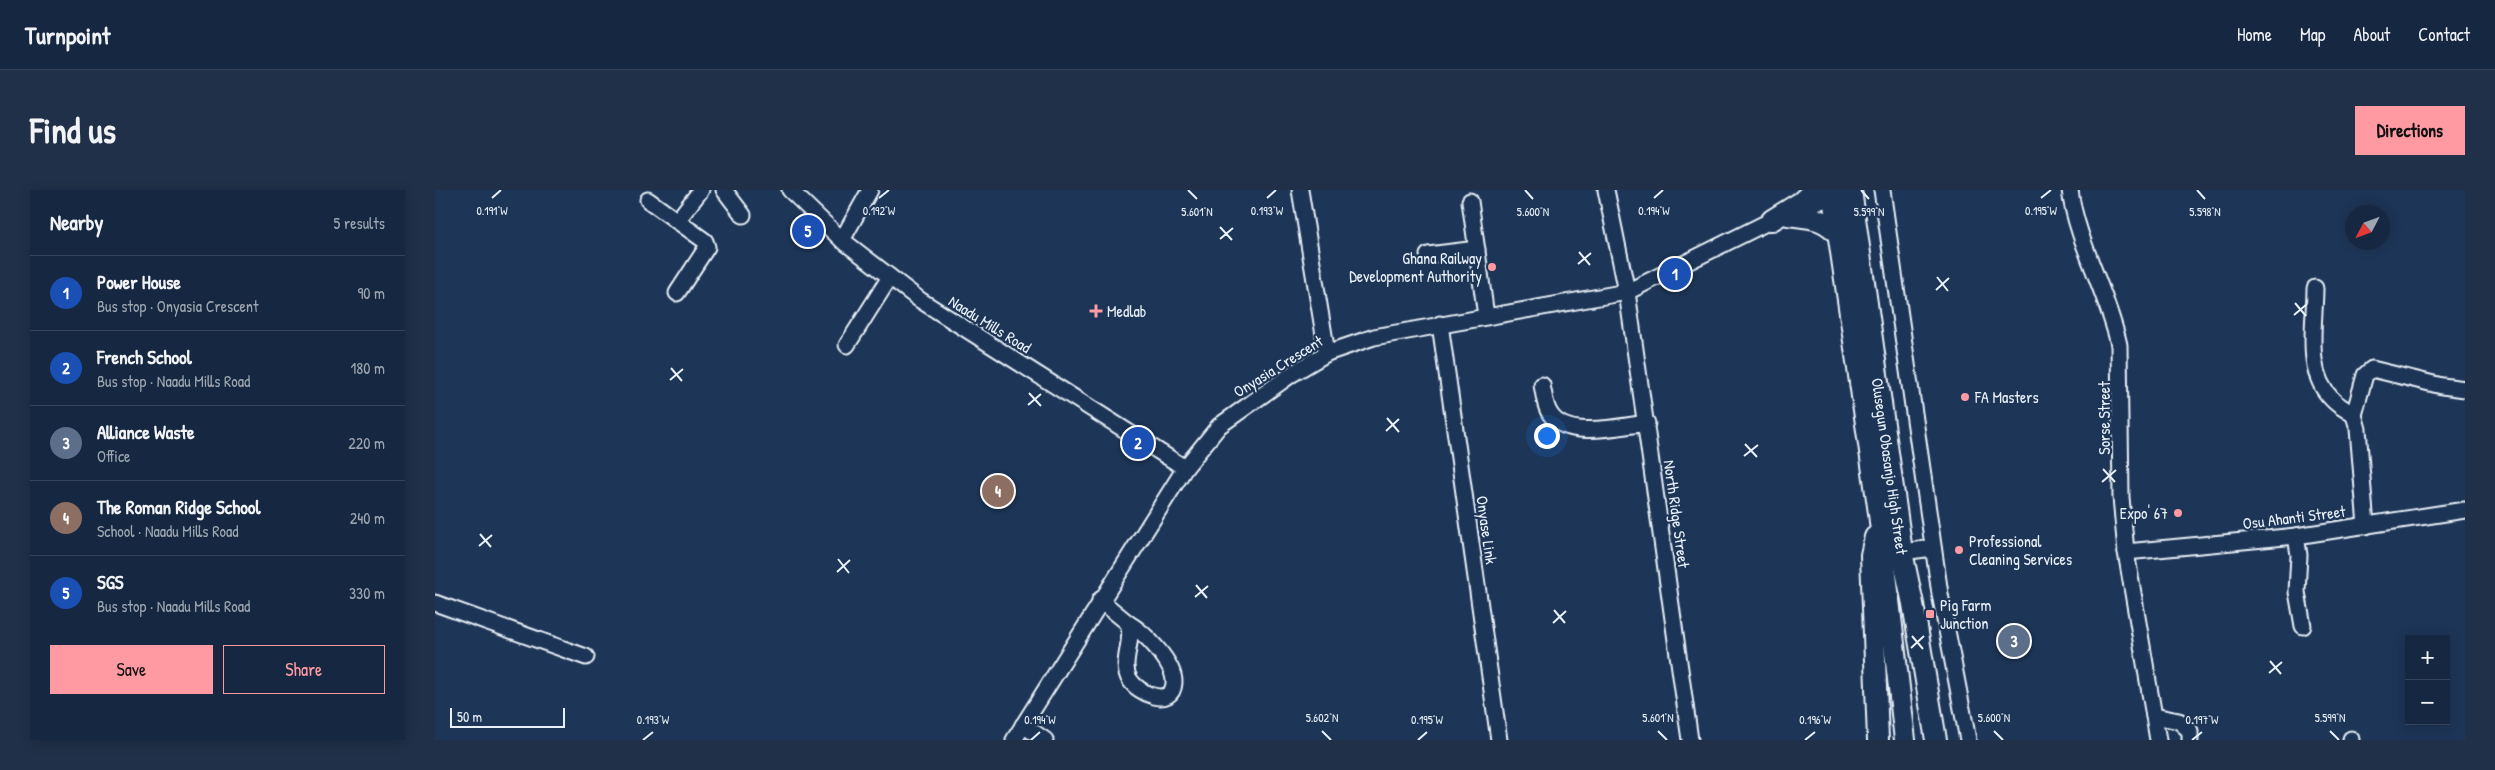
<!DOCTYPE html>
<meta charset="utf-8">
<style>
:root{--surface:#162841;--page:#1f3048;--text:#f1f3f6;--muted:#9ea6b1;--line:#35445a;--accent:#ff9aa2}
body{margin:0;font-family:"Patrick Hand",sans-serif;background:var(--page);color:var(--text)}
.controls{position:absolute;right:15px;bottom:15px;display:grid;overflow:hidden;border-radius:0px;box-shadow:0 2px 12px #0003}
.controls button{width:45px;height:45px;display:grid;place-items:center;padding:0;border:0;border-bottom:1px solid var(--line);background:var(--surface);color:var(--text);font:25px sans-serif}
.compass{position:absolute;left:1910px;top:15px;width:45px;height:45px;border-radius:50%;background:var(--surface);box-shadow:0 2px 12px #0003;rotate:229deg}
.scale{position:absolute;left:15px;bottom:12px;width:115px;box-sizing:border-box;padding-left:5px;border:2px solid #e8f1f8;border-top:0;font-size:14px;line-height:18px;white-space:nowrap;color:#e8f1f8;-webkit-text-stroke:4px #1d3557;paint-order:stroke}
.you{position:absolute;left:1111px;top:245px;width:18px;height:18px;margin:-12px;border:4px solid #fff;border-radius:50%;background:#1a73e8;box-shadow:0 0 0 8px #1a73e833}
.badge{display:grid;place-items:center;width:32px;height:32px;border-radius:50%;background:var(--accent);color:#fff;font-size:16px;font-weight:700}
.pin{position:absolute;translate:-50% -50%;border:2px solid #fff;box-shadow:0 1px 5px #0006}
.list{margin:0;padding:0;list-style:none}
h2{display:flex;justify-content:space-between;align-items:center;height:65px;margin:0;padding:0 20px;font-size:21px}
h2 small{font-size:16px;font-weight:400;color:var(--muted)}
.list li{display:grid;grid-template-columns:32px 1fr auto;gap:15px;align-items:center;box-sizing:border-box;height:75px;padding:0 20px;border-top:1px solid var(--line)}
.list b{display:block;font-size:19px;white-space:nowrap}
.list p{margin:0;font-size:16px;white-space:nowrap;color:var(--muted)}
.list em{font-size:16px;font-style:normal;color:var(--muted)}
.actions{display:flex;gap:10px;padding:15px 20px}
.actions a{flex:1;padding:11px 0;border:1px solid var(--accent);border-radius:0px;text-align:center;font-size:18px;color:var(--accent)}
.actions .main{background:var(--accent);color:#111}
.map{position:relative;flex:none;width:2030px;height:550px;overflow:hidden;border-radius:0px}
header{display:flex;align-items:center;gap:30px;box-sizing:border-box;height:70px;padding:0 25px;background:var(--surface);border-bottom:1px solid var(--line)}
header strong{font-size:24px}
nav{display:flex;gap:28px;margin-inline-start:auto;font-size:18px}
.intro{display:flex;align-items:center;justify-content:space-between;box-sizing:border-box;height:120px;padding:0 30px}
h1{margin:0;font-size:35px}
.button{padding:12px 22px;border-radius:0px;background:var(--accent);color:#111;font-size:18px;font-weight:700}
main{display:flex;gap:30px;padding:0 30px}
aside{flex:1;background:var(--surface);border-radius:0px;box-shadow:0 2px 12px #0003}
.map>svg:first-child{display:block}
</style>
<header>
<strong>Turnpoint</strong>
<nav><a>Home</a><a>Map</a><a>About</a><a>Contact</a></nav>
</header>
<div class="intro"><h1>Find us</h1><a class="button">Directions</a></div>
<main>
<aside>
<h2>Nearby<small>5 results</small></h2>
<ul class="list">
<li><span class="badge" style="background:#1a4fb4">1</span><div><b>Power House</b><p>Bus stop · Onyasia Crescent</p></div><em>90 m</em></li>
<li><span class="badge" style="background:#1a4fb4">2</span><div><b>French School</b><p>Bus stop · Naadu Mills Road</p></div><em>180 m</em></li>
<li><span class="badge" style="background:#5c6f8a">3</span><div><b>Alliance Waste</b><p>Office</p></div><em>220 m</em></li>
<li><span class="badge" style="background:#8d6e63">4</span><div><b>The Roman Ridge School</b><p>School · Naadu Mills Road</p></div><em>240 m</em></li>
<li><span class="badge" style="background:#1a4fb4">5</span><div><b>SGS</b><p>Bus stop · Naadu Mills Road</p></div><em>330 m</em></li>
</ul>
<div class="actions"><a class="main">Save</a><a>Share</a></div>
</aside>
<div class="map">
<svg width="2030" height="550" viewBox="0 0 2030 550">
<rect width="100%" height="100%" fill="#1d3557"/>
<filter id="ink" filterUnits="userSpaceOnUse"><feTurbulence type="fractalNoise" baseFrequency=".02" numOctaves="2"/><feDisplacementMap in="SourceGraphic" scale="10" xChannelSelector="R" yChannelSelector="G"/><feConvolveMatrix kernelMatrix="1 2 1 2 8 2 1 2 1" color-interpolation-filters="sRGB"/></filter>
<g filter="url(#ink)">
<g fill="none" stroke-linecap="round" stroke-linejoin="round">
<defs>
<g id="minor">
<path d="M 289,0 L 308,25"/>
<path d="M 355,0 L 407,50 L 485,110 L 750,278"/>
<path d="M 865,0 L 892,163"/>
<path d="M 1171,0 L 1192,102 L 1255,550"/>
<path d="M 1447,0 L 1505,404 L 1533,550"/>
<path d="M 1635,0 C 1641,50 1673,104 1684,155 L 1686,307 L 1691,362 L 1723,550"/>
<path d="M 213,10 L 270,51 L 272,57 L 242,103"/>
<path d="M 1035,11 L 1051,126"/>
<path d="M 242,31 L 266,0"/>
<path d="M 407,50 L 435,0"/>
<path d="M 993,65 L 1042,59"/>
<path d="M 1880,98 C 1880,134 1869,182 1897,209 C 1903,216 1912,220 1919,225"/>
<path d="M 1005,134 L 1064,550"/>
<path d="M 412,155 L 455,87"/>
<path d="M 1107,195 C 1109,204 1110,218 1116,225 C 1133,250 1186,236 1212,233"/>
<path d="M 1919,225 L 1930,185 L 1937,179 L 2007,196 L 2030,199"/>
<path d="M 1919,225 L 1923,239 L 1931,336"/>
<path d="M 1861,346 L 1864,365 L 1862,402 L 1868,436"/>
<path d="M 1467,362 L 1498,358"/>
<path d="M 1691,362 L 1861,346 L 2030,320"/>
<path d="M 665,410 L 693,433"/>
<path d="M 0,413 L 151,467"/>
<path d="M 693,433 C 709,442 740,473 739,493 C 737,519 703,503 695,490 C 684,473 700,451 693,433 Z"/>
<path d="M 1719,526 L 1744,531 L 1755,541 L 1755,550"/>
<path d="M 588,535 L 610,550"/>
<path d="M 1916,549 L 1916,550"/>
<path d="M 579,550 L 750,278 L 784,236 L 857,184 L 892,163 L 939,147 L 1192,102 L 1337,30 L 1406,3"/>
</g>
<g id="major">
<path d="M 1397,0 L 1444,323 L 1470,550"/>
<path id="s1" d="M 1416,0 L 1467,362 L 1478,414 L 1501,550"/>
<path d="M 1353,25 C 1376,28 1389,27 1405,46"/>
<path d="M 1337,30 L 1366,12 L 1379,0"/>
<path d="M 1440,347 L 1436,365 L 1443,550"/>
</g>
</defs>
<use href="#minor" stroke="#e8f1f8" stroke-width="19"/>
<use href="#major" stroke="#e8f1f8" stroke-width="24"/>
<use href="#minor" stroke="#1d3557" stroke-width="15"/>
<use href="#major" stroke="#1d3557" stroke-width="20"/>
</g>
</g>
<path fill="none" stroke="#e8f1f8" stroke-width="2" d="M 753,0 L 762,9M 1090,0 L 1098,9M 1426,0 L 1434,9M 1762,0 L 1770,9M 57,8 L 66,0M 444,8 L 454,0M 832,8 L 841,0M 1219,8 L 1228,0M 1606,8 L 1616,0M 785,37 L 797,50M 785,49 L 798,38M 1144,62 L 1155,75M 1143,74 L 1156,63M 1502,87 L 1513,101M 1501,100 L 1514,88M 1860,113 L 1871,126M 1859,125 L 1872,114M 236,178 L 247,191M 235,190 L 248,179M 594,203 L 606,216M 593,215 L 606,204M 952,228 L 964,242M 951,241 L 964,229M 1310,254 L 1322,267M 1309,266 L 1323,255M 1668,279 L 1680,292M 1667,292 L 1681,280M 45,344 L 56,357M 44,356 L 57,345M 403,369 L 414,383M 402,382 L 415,370M 761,395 L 772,408M 760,407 L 773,396M 1119,420 L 1130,433M 1118,433 L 1131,421M 1477,446 L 1488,459M 1476,458 L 1489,446M 1835,471 L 1846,484M 1834,483 L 1847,472M 887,541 L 896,550M 1223,541 L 1232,550M 1559,541 L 1568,550M 1895,541 L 1904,550M 208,550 L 218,542M 596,550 L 605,542M 983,550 L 992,542M 1370,550 L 1380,542M 1757,550 L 1767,542"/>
<g fill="#ff9aa2" stroke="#1d3557" stroke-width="2">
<circle cx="1057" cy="77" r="5"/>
<path d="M658.5 113.5h5v5h5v5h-5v5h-5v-5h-5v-5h5z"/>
<circle cx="1530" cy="207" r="5"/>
<circle cx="1743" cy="323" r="5"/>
<circle cx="1524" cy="360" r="5"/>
<rect x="1490" y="419" width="10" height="10" rx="2.5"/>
</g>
<g text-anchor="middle" stroke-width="4.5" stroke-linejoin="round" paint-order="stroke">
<g font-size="16" fill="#e8f1f8" stroke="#1d3557" text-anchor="start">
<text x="1047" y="74" text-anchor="end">Ghana Railway<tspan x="1047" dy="18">Development Authority</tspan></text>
<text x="672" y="127">Medlab</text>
<text x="1540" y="213">FA Masters</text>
<text x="1733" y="329" text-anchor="end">Expo' 67</text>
<text x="1534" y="357">Professional<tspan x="1534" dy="18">Cleaning Services</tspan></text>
<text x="1505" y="421">Pig Farm<tspan x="1505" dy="18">Junction</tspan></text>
</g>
<g font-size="16" fill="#e8f1f8" stroke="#1d3557">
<text transform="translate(555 134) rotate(32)" y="6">Naadu Mills Road</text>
<text transform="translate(843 176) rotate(-32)" y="6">Onyasia Crescent</text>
<text transform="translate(1669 228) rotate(-90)" y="6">Sorse Street</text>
<text dy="6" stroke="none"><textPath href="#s1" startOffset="279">Olusegun Obasanjo High Street</textPath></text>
<text transform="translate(1242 324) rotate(82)" y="6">North Ridge Street</text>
<text transform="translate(1859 327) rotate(-7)" y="6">Osu Ahanti Street</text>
<text transform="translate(1052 340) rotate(82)" y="6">Onyase Link</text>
</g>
</g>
<g font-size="12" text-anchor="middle" fill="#e8f1f8" stroke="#1d3557" stroke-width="4.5" stroke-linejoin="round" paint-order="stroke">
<text x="57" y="25">0.191°W</text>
<text x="444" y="25">0.192°W</text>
<text x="832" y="25">0.193°W</text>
<text x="1219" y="25">0.194°W</text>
<text x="1606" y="25">0.195°W</text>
<text x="762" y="26">5.601°N</text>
<text x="1098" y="26">5.600°N</text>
<text x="1434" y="26">5.599°N</text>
<text x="1770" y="26">5.598°N</text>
<text x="887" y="532">5.602°N</text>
<text x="1223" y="532">5.601°N</text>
<text x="1559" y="532">5.600°N</text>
<text x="1895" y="532">5.599°N</text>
<text x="218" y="534">0.193°W</text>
<text x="605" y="534">0.194°W</text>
<text x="992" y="534">0.195°W</text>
<text x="1380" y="534">0.196°W</text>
<text x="1767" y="534">0.197°W</text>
</g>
</svg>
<div class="controls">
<button>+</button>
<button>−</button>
</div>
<svg class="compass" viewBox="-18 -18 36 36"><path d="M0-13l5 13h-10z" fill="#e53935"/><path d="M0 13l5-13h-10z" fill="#9ea6b1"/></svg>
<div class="scale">50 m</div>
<div class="you"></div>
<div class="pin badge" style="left:1240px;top:84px;background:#1a4fb4">1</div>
<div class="pin badge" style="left:703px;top:253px;background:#1a4fb4">2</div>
<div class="pin badge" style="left:1579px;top:451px;background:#5c6f8a">3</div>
<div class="pin badge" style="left:563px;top:301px;background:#8d6e63">4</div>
<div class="pin badge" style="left:373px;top:41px;background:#1a4fb4">5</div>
</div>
</main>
